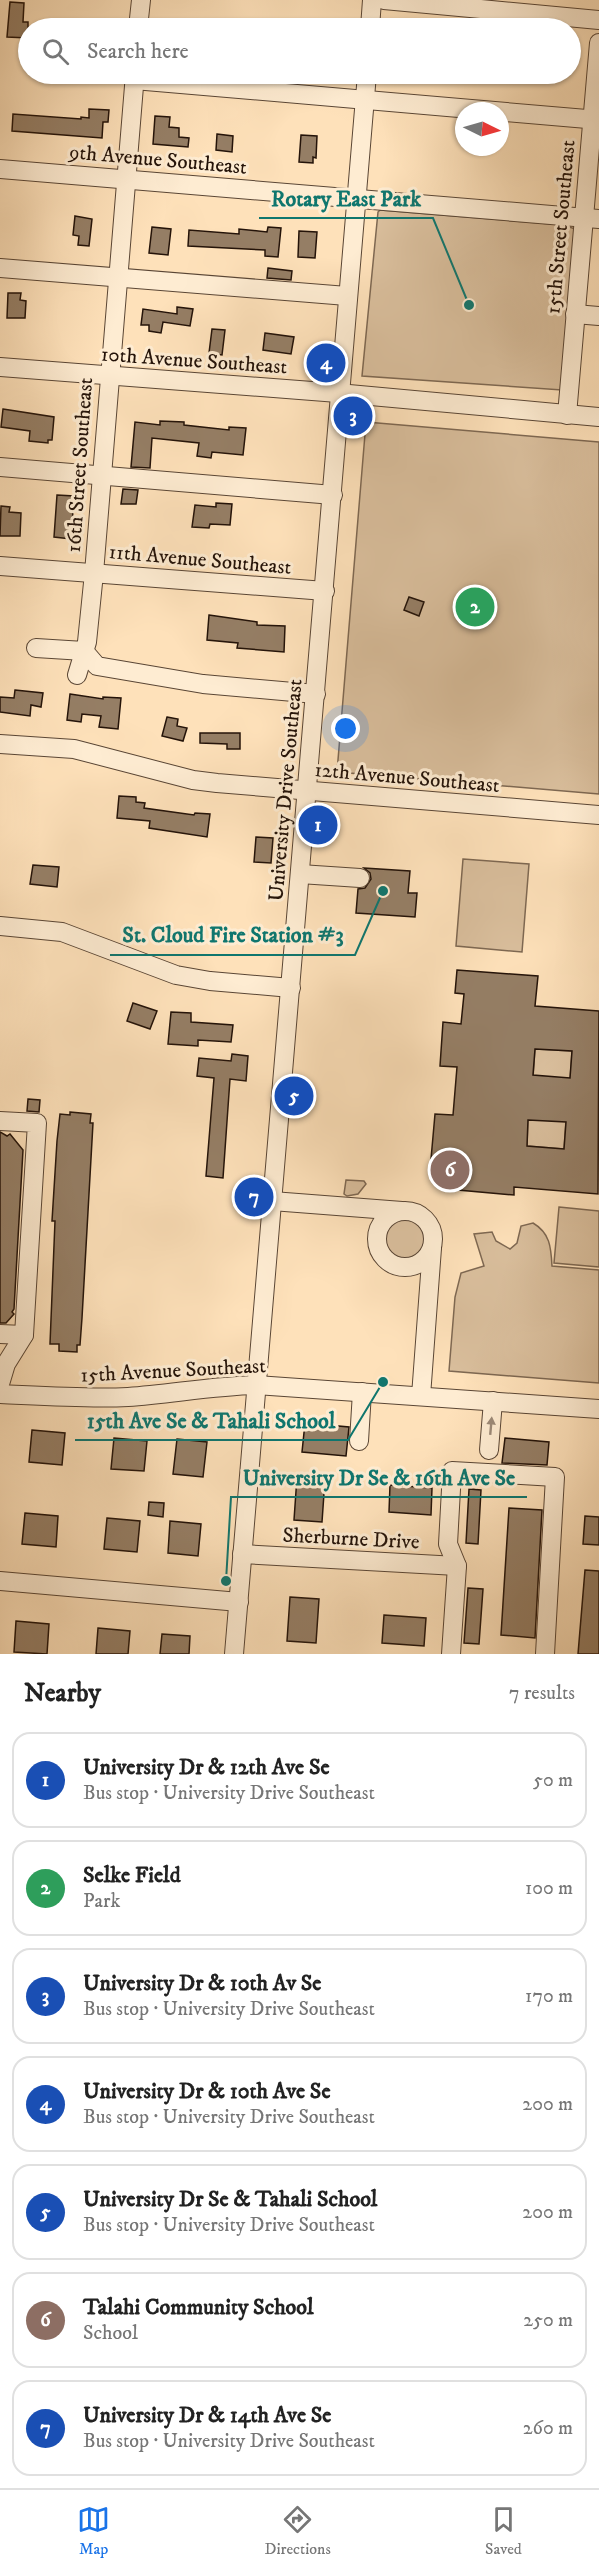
<!DOCTYPE html>
<meta charset="utf-8">
<style>
:root{--surface:#fff;--page:#f6f6f6;--text:#222;--muted:#767676;--line:#e0e0e0;--accent:#1a73e8}
body{margin:0;font-family:"IM FELL DW Pica",serif;background:var(--page);color:var(--text)}
.compass{position:absolute;left:455px;top:102px;width:54px;height:54px;border-radius:50%;background:var(--surface);box-shadow:0 2px 4px #0004;rotate:95deg}
.you{position:absolute;left:346px;top:729px;width:21px;height:21px;margin:-15px;border:4px solid #fff;border-radius:50%;background:#1a73e8;box-shadow:0 0 0 9px #1a73e833}
.badge{display:grid;place-items:center;width:39px;height:39px;border-radius:50%;background:var(--accent);color:#fff;font-size:20px;font-weight:700}
.pin{position:absolute;translate:-50% -50%;border:3px solid #fff;box-shadow:0 2px 6px #0006}
.list{margin:0;padding:0;list-style:none}
h2{display:flex;justify-content:space-between;align-items:center;height:78px;margin:0;padding:0 24px;font-size:26px}
h2 small{font-size:20px;font-weight:400;color:var(--muted)}
.list li{display:grid;grid-template-columns:39px 1fr auto;gap:18px;align-items:center;box-sizing:border-box;height:96px;margin:0 12px 12px;padding:0 12px;border:2px solid var(--line);border-radius:18px}
.list b{display:block;font-size:22px;white-space:nowrap}
.list p{margin:0;font-size:20px;white-space:nowrap;color:var(--muted)}
.list em{font-size:20px;font-style:normal;color:var(--muted)}
.icon{flex:none;width:33px;height:33px;fill:none;stroke:currentColor;stroke-width:2;stroke-linecap:round;stroke-linejoin:round}
.map{position:relative;flex:none;width:599px;height:1654px;overflow:hidden}
.search{position:absolute;background:var(--surface);box-shadow:0 2px 4px #0004;left:18px;right:18px;top:18px;height:66px;display:flex;align-items:center;gap:15px;box-sizing:border-box;padding:0 21px;border-radius:33px;color:var(--muted);font-size:22px}
.sheet{height:834px;background:var(--surface)}
nav{display:flex;justify-content:space-around;align-items:center;box-sizing:border-box;height:84px;border-top:2px solid var(--line);background:var(--surface);font-size:16px;color:var(--muted)}
nav a{display:grid;justify-items:center;gap:3px}
nav .on{color:var(--accent)}
.map>svg:first-child{display:block}
</style>
<div class="map">
<svg width="599" height="1654" viewBox="0 0 599 1654">
<rect width="100%" height="100%" fill="#fee1ba"/>
<filter id="stains"><feTurbulence type="fractalNoise" baseFrequency=".00333" numOctaves="4"/><feColorMatrix values="0 0 0 0 .2 0 0 0 0 .09 0 0 0 0 .02 0 0 0 .5 -.17"/></filter>
<radialGradient id="worn" r=".72"><stop offset=".6" stop-color="#630" stop-opacity="0"/><stop offset="1" stop-color="#630" stop-opacity=".3"/></radialGradient>
<g fill="#d9be9c" stroke="#7e6852" stroke-width="1.5">
<path d="M 380,210 L 564,225 L 575,229 L 562,390 L 362,376 L 378,212 Z"/>
<path d="M 366,422 L 599,442 L 599,794 L 337,772 Z"/>
<path d="M 463,859 L 529,864 L 522,952 L 456,946 Z"/>
<path d="M 535,1049 L 572,1051 L 570,1080 L 533,1078 Z"/>
<path d="M 528,1118 L 566,1120 L 564,1149 L 527,1146 Z"/>
<path d="M 346,1180 L 364,1181 L 366,1184 L 358,1194 L 347,1196 L 344,1194 Z"/>
<path d="M 559,1207 L 599,1211 L 599,1267 L 554,1263 Z"/>
<circle cx="404" cy="1239" r="22"/>
<path d="M 533,1223 C 550,1233 551,1247 552,1266 L 599,1270 L 599,1383 L 449,1371 L 455,1297 L 461,1273 L 484,1266 L 474,1234 L 492,1232 L 496,1241 L 510,1249 L 517,1243 L 521,1226 Z"/>
</g>
<g fill="#957e65" stroke="#241309" stroke-width="1.5" fill-rule="evenodd">
<path d="M 10,2 L 24,3 L 23,22 L 28,22 L 28,38 L 7,37 Z"/>
<path d="M 89,109 L 109,110 L 108,122 L 103,122 L 102,138 L 12,131 L 13,114 L 81,119 L 81,117 L 89,118 Z"/>
<path d="M 155,116 L 170,117 L 169,127 L 179,128 L 179,137 L 189,138 L 188,147 L 153,144 Z"/>
<path d="M 217,134 L 233,136 L 232,152 L 216,150 Z"/>
<path d="M 301,135 L 317,136 L 316,158 L 313,157 L 313,163 L 299,162 Z"/>
<path d="M 75,216 L 92,219 L 89,246 L 78,245 L 79,236 L 73,235 Z"/>
<path d="M 152,227 L 171,229 L 168,255 L 149,253 Z"/>
<path d="M 268,227 L 281,228 L 278,257 L 265,256 L 265,250 L 188,246 L 189,230 L 239,234 L 239,229 L 267,232 Z"/>
<path d="M 299,231 L 317,232 L 315,258 L 298,257 Z"/>
<path d="M 268,268 L 292,271 L 291,280 L 267,278 Z"/>
<path d="M 8,293 L 21,293 L 20,300 L 26,301 L 25,318 L 7,318 Z"/>
<path d="M 177,307 L 193,309 L 190,326 L 163,322 L 161,333 L 149,331 L 149,325 L 141,325 L 143,309 L 177,314 Z"/>
<path d="M 212,329 L 225,330 L 222,355 L 209,353 Z"/>
<path d="M 265,333 L 294,337 L 291,354 L 263,350 Z"/>
<path d="M 3,409 L 54,417 L 52,440 L 48,440 L 48,443 L 29,441 L 30,431 L 1,427 Z"/>
<path d="M 160,421 L 184,422 L 184,425 L 229,430 L 229,427 L 246,428 L 243,455 L 212,452 L 211,458 L 197,456 L 199,443 L 152,438 L 150,468 L 131,467 L 135,422 L 160,425 Z"/>
<path d="M 123,489 L 138,490 L 136,504 L 121,504 Z"/>
<path d="M 57,495 L 74,496 L 71,539 L 54,537 Z"/>
<path d="M 216,503 L 232,504 L 230,525 L 210,524 L 209,528 L 192,527 L 195,505 L 216,507 Z"/>
<path d="M 1,506 L 10,507 L 9,512 L 21,513 L 20,536 L 0,536 Z"/>
<path d="M 409,597 L 424,602 L 419,616 L 404,610 Z"/>
<path d="M 209,615 L 257,622 L 257,625 L 285,626 L 284,652 L 237,648 L 238,643 L 207,640 Z"/>
<path d="M 15,690 L 43,693 L 41,707 L 31,705 L 30,716 L 0,712 L 0,697 L 14,698 Z"/>
<path d="M 70,694 L 103,699 L 103,697 L 121,698 L 118,729 L 99,727 L 101,716 L 82,714 L 81,722 L 67,720 Z"/>
<path d="M 167,717 L 178,719 L 177,726 L 187,728 L 183,741 L 162,736 Z"/>
<path d="M 200,733 L 240,733 L 240,749 L 227,749 L 227,744 L 200,743 Z"/>
<path d="M 119,796 L 136,797 L 136,802 L 145,803 L 144,808 L 194,815 L 195,813 L 210,814 L 207,837 L 149,828 L 150,821 L 117,818 Z"/>
<path d="M 256,837 L 273,838 L 271,863 L 254,862 Z"/>
<path d="M 33,865 L 59,867 L 57,887 L 30,884 Z"/>
<path d="M 364,868 L 410,871 L 408,893 L 417,893 L 415,917 L 356,913 L 358,889 L 365,888 L 371,879 L 370,873 Z"/>
<path d="M 457,970 L 538,976 L 535,1006 L 599,1011 L 598,1194 L 514,1187 L 514,1195 L 447,1189 L 449,1160 L 431,1159 L 435,1114 L 453,1115 L 457,1067 L 440,1066 L 443,1022 L 461,1024 L 464,994 L 455,993 ZM 535,1049 L 572,1051 L 570,1078 L 533,1075 ZM 528,1120 L 566,1122 L 564,1149 L 527,1146 Z"/>
<path d="M 133,1003 L 157,1011 L 150,1029 L 127,1021 Z"/>
<path d="M 171,1012 L 191,1013 L 191,1022 L 233,1025 L 231,1042 L 198,1040 L 198,1046 L 168,1044 Z"/>
<path d="M 232,1054 L 248,1056 L 246,1081 L 230,1079 L 223,1178 L 206,1176 L 214,1078 L 197,1076 L 199,1058 L 231,1061 Z"/>
<path d="M 28,1099 L 40,1100 L 39,1112 L 27,1111 Z"/>
<path d="M 70,1112 L 91,1114 L 90,1123 L 93,1123 L 82,1318 L 80,1345 L 77,1345 L 77,1352 L 59,1351 L 59,1344 L 50,1344 L 55,1221 L 52,1221 L 57,1141 L 60,1114 L 70,1115 Z"/>
<path d="M 0,1132 L 7,1136 L 10,1134 L 23,1150 L 14,1309 L 12,1312 L 14,1314 L 6,1323 L 0,1323 Z"/>
<path d="M 305,1423 L 349,1427 L 346,1456 L 302,1452 Z"/>
<path d="M 32,1430 L 65,1433 L 62,1465 L 29,1462 Z"/>
<path d="M 114,1438 L 147,1441 L 144,1471 L 111,1469 Z"/>
<path d="M 505,1438 L 549,1442 L 547,1465 L 502,1463 Z"/>
<path d="M 177,1439 L 207,1442 L 203,1477 L 173,1474 Z"/>
<path d="M 297,1477 L 325,1479 L 322,1522 L 294,1520 Z"/>
<path d="M 390,1485 L 432,1488 L 431,1515 L 389,1512 Z"/>
<path d="M 469,1489 L 481,1490 L 478,1544 L 466,1543 Z"/>
<path d="M 149,1502 L 164,1503 L 163,1517 L 148,1515 Z"/>
<path d="M 509,1508 L 542,1510 L 535,1638 L 501,1635 Z"/>
<path d="M 25,1513 L 58,1516 L 56,1547 L 22,1544 Z"/>
<path d="M 585,1516 L 599,1517 L 599,1545 L 583,1544 Z"/>
<path d="M 107,1518 L 140,1521 L 137,1552 L 104,1549 Z"/>
<path d="M 170,1521 L 201,1524 L 198,1556 L 168,1553 Z"/>
<path d="M 585,1570 L 599,1571 L 599,1654 L 578,1654 Z"/>
<path d="M 468,1588 L 483,1589 L 479,1644 L 464,1643 Z"/>
<path d="M 290,1597 L 319,1599 L 316,1643 L 287,1641 Z"/>
<path d="M 384,1615 L 426,1618 L 424,1646 L 382,1643 Z"/>
<path d="M 16,1621 L 49,1624 L 47,1654 L 14,1652 Z"/>
<path d="M 98,1628 L 130,1631 L 128,1654 L 96,1654 Z"/>
<path d="M 162,1634 L 190,1636 L 189,1654 L 160,1654 Z"/>
</g>
<g fill="none" stroke-linecap="round" stroke-linejoin="round">
<defs>
<g id="minor">
<path d="M 384,0 L 599,20"/>
<path d="M 138,28 L 141,0"/>
<path d="M 370,28 L 372,0"/>
<path d="M 134,80 L 599,120"/>
<path d="M 0,169 L 599,219"/>
<path d="M 0,268 L 347,296"/>
<path d="M 575,314 L 599,316"/>
<path d="M 0,367 L 338,393 L 599,417"/>
<path d="M 567,415 L 599,43"/>
<path d="M 0,467 L 333,495"/>
<path d="M 0,566 L 325,591"/>
<path d="M 36,648 L 84,651 L 97,666 L 203,684 L 316,694"/>
<path d="M 77,675 L 87,642 L 94,573 L 135,74"/>
<path d="M 0,744 L 74,749 L 193,780 L 217,783 L 599,815"/>
<path d="M 300,874 L 360,878"/>
<path d="M 0,926 L 62,932 L 176,975 L 210,981 L 291,988"/>
<path d="M 0,1121 L 37,1123 L 24,1335 L 6,1364 L 0,1384"/>
<path d="M 272,1201 L 402,1211"/>
<circle cx="405" cy="1239" r="28"/>
<path d="M 0,1334 L 24,1335"/>
<path d="M 0,1394 C 43,1396 86,1399 128,1397 C 171,1394 213,1386 256,1385 L 599,1409"/>
<path d="M 421,1396 L 432,1248"/>
<path d="M 359,1441 L 362,1392"/>
<path d="M 489,1450 L 493,1401"/>
<path d="M 242,1554 L 457,1566"/>
<path d="M 0,1581 L 239,1602"/>
<path d="M 234,1654 L 367,74"/>
<path d="M 451,1654 L 457,1566 L 448,1544 L 452,1471 L 555,1477 L 545,1654"/>
</g>
</defs>
<use href="#minor" stroke="#5a4635" stroke-width="20"/>
<use href="#minor" stroke="#feecd2" stroke-width="18"/>
</g>
<defs><path id="oneway-solid" d="M-6-.8H1V-3.2L6.5 0L1 3.2V.8H-6Z" transform="scale(1.5)"/></defs>
<use fill="#9c8a78" href="#oneway-solid" transform="translate(491 1426) rotate(-85)"/>
<g text-anchor="middle" stroke-width="6" stroke-linejoin="round" paint-order="stroke">
<g font-size="21" fill="#241309" stroke="#feecd2">
<text transform="translate(158 159) rotate(5)" y="7">9th Avenue Southeast</text>
<text transform="translate(560 227) rotate(-85)" y="7">15th Street Southeast</text>
<text transform="translate(194 360) rotate(4)" y="7">10th Avenue Southeast</text>
<text transform="translate(79 465) rotate(-86)" y="7">16th Street Southeast</text>
<text transform="translate(200 559) rotate(5)" y="7">11th Avenue Southeast</text>
<text transform="translate(407 777) rotate(5)" y="7">12th Avenue Southeast</text>
<text transform="translate(285 790) rotate(-85)" y="7">University Drive Southeast</text>
<text transform="translate(173 1370) rotate(-3)" y="7">15th Avenue Southeast</text>
<text transform="translate(351 1538) rotate(3)" y="7">Sherburne Drive</text>
</g>
</g>
<path fill="none" stroke="#0f766e" stroke-width="2" d="M469 305L433 218H259M383 891L355 955H110M383 1382L348 1440H75M226 1581L231 1497H527"/>
<g fill="#0f766e" stroke="#feecd2" stroke-width="2">
<circle cx="469" cy="305" r="6"/>
<circle cx="383" cy="891" r="6"/>
<circle cx="383" cy="1382" r="6"/>
<circle cx="226" cy="1581" r="6"/>
</g>
<g font-size="22" text-anchor="middle" font-weight="bold" fill="#0f766e" stroke="#feecd2" stroke-width="6" stroke-linejoin="round" paint-order="stroke">
<text x="346" y="206">Rotary East Park</text>
<text x="233" y="942">St. Cloud Fire Station #3</text>
<text x="211" y="1428">15th Ave Se &amp; Tahali School</text>
<text x="379" y="1485">University Dr Se &amp; 16th Ave Se</text>
</g>
<rect width="100%" height="100%" filter="url(#stains)"/>
<rect width="100%" height="100%" fill="url(#worn)"/>
</svg>
<svg class="compass" viewBox="-18 -18 36 36"><path d="M0-13l5 13h-10z" fill="#e53935"/><path d="M0 13l5-13h-10z" fill="#767676"/></svg>
<div class="you"></div>
<div class="pin badge" style="left:318px;top:825px;background:#1a4fb4">1</div>
<div class="pin badge" style="left:475px;top:607px;background:#2e9e5b">2</div>
<div class="pin badge" style="left:353px;top:416px;background:#1a4fb4">3</div>
<div class="pin badge" style="left:326px;top:363px;background:#1a4fb4">4</div>
<div class="pin badge" style="left:294px;top:1096px;background:#1a4fb4">5</div>
<div class="pin badge" style="left:450px;top:1170px;background:#8d6e63">6</div>
<div class="pin badge" style="left:254px;top:1197px;background:#1a4fb4">7</div>
<div class="search"><svg class="icon" aria-label="search" viewBox="0 0 24 24"><circle cx="10" cy="10" r="6"/><path d="M15 15l6 6"/></svg>Search here</div>
</div>
<section class="sheet">
<h2>Nearby<small>7 results</small></h2>
<ul class="list">
<li><span class="badge" style="background:#1a4fb4">1</span><div><b>University Dr &amp; 12th Ave Se</b><p>Bus stop · University Drive Southeast</p></div><em>50 m</em></li>
<li><span class="badge" style="background:#2e9e5b">2</span><div><b>Selke Field</b><p>Park</p></div><em>100 m</em></li>
<li><span class="badge" style="background:#1a4fb4">3</span><div><b>University Dr &amp; 10th Av Se</b><p>Bus stop · University Drive Southeast</p></div><em>170 m</em></li>
<li><span class="badge" style="background:#1a4fb4">4</span><div><b>University Dr &amp; 10th Ave Se</b><p>Bus stop · University Drive Southeast</p></div><em>200 m</em></li>
<li><span class="badge" style="background:#1a4fb4">5</span><div><b>University Dr Se &amp; Tahali School</b><p>Bus stop · University Drive Southeast</p></div><em>200 m</em></li>
<li><span class="badge" style="background:#8d6e63">6</span><div><b>Talahi Community School</b><p>School</p></div><em>250 m</em></li>
<li><span class="badge" style="background:#1a4fb4">7</span><div><b>University Dr &amp; 14th Ave Se</b><p>Bus stop · University Drive Southeast</p></div><em>260 m</em></li>
</ul>
</section>
<nav>
<a class="on"><svg class="icon" aria-label="map" viewBox="0 0 24 24"><path d="M3 6l6-2 6 2 6-2v14l-6 2-6-2-6 2zM9 4v14M15 6v14"/></svg>Map</a>
<a><svg class="icon" aria-label="directions" viewBox="0 0 24 24"><path d="M12 3l9 9-9 9-9-9zM9 14v-3h6M13 9l2 2-2 2"/></svg>Directions</a>
<a><svg class="icon" aria-label="saved" viewBox="0 0 24 24"><path d="M7 4h10v16l-5-4-5 4z"/></svg>Saved</a>
</nav>
